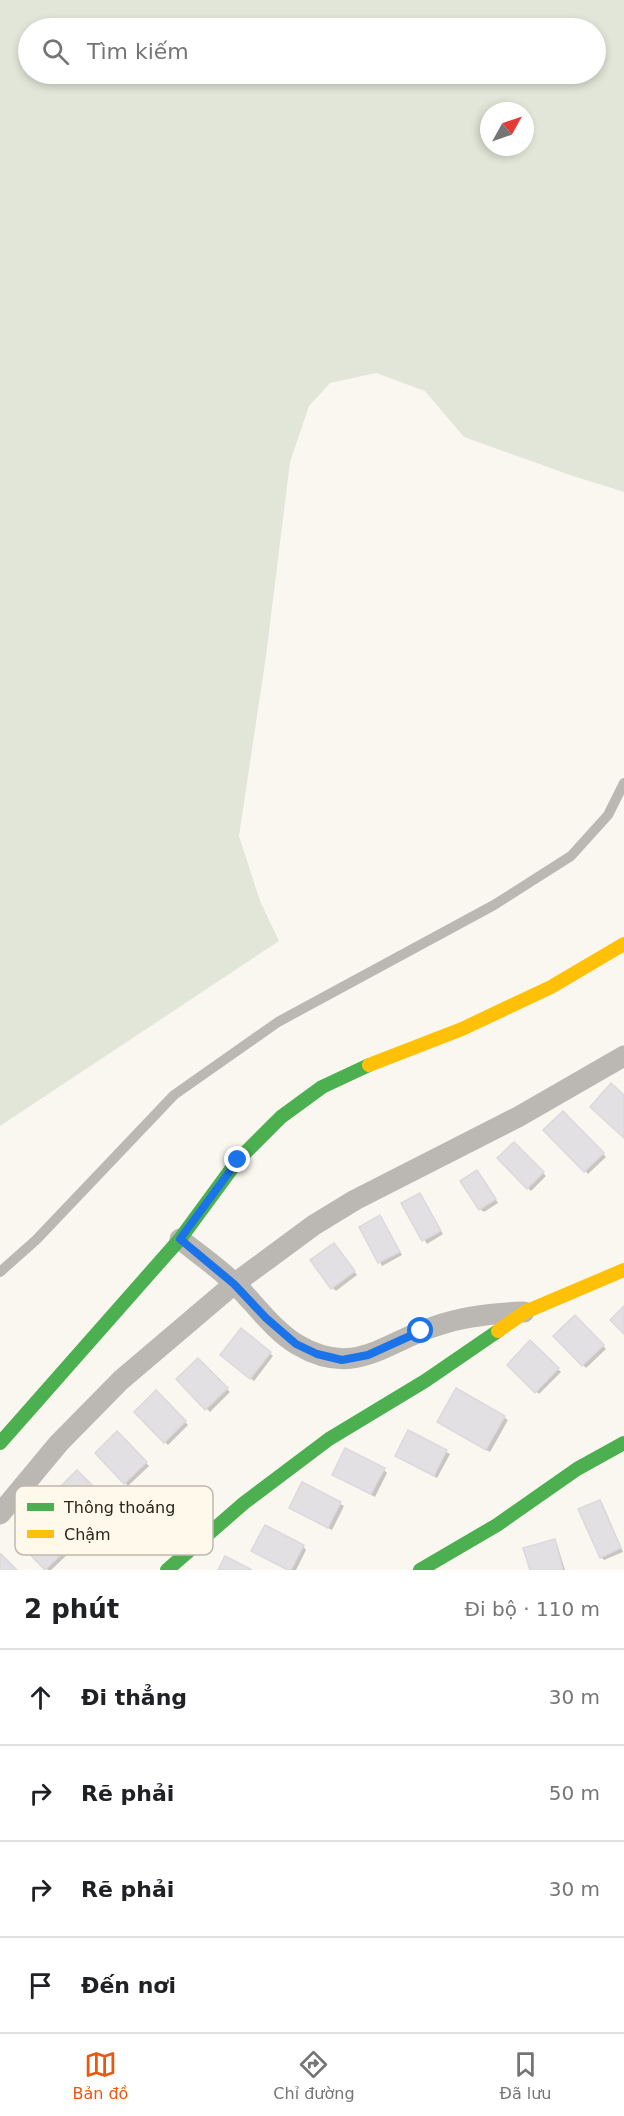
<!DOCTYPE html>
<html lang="vi">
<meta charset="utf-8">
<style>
:root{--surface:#fff;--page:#f6f6f6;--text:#202124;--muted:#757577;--line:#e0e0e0;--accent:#ea580c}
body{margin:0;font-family:"DejaVu Sans",sans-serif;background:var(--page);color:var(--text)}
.compass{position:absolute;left:480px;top:102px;width:54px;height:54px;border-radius:50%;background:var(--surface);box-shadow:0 3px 9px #0003;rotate:50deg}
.stop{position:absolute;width:18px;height:18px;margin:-14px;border:4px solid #1a73e8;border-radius:50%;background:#fff}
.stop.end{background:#1a73e8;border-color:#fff;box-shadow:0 2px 6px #0008}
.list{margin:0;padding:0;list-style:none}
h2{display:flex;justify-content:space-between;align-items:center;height:78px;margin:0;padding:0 24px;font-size:26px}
h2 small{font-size:20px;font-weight:400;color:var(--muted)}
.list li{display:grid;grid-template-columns:39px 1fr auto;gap:18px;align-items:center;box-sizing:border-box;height:96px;padding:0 24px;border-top:2px solid var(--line)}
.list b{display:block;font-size:22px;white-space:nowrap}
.list em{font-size:20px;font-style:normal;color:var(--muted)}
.icon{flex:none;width:33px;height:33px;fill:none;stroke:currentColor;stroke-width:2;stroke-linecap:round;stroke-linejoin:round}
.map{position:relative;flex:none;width:624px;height:1570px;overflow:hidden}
.search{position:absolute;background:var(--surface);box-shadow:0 3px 9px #0003;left:18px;right:18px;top:18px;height:66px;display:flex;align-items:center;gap:15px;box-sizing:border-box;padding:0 21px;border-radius:33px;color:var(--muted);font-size:22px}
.sheet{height:462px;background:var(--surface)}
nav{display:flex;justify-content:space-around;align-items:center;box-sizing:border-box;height:84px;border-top:2px solid var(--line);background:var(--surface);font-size:16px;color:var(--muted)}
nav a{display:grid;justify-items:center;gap:3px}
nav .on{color:var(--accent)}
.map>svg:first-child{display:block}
</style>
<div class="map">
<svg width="624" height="1570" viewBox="0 0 624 1570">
<rect width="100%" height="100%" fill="#faf7f0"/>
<path fill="#e1e6d8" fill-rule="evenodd" d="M 0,0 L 624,0 L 624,492 L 570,475 L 464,437 L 425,391 L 376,373 L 330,383 L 309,406 L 290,462 L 266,656 L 239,836 L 260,901 L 279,941 L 0,1126 ZM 28,28 L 596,28 L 596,74 L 28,74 ZM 489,111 L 525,111 L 525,147 L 489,147 Z"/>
<g fill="#0003">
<path d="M 563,1113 L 606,1157 L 588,1174 L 545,1130 Z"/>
<path d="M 514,1144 L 546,1176 L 531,1191 L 499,1158 Z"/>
<path d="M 480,1175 L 498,1203 L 484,1212 L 480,1209 Z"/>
<path d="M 420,1195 L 443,1234 L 427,1244 L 403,1204 Z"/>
<path d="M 380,1217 L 402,1255 L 382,1266 L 361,1227 Z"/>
<path d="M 337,1248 L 357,1275 L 336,1291 L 333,1288 Z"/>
<path d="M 575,1317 L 606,1349 L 586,1368 L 555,1336 Z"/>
<path d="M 241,1330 L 273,1356 L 254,1381 L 225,1358 Z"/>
<path d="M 530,1342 L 561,1372 L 539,1394 L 509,1365 Z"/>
<path d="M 198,1360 L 230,1392 L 210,1412 L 178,1379 Z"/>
<path d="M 456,1390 L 508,1420 L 490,1452 L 439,1422 Z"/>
<path d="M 156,1392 L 188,1425 L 168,1445 L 136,1412 Z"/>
<path d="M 408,1432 L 450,1454 L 437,1478 L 396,1456 Z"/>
<path d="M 117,1433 L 149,1466 L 128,1486 L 97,1453 Z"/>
<path d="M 384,1470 L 387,1473 L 375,1497 L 337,1477 Z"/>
<path d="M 77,1472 L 109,1504 L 88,1524 L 57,1492 Z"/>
<path d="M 303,1484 L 344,1506 L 332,1530 L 290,1508 Z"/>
<path d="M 599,1502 L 603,1505 L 623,1552 L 604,1560 L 601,1557 Z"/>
<path d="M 38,1519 L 70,1552 L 51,1570 L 48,1570 L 17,1539 Z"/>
<path d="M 554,1541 L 557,1544 L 565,1570 L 531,1570 Z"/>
<path d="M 303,1546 L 306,1550 L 296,1570 L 287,1570 L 253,1551 Z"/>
</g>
<g fill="#e2e0e2" stroke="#dbd9dc" stroke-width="1.5">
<path d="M 611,1083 L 624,1095 L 624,1138 L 590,1107 Z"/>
<path d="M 563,1111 L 604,1153 L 584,1172 L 543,1130 Z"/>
<path d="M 514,1142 L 544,1172 L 527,1189 L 497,1158 Z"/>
<path d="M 477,1170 L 496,1199 L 479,1210 L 460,1181 Z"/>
<path d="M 420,1193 L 441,1231 L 422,1241 L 401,1203 Z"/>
<path d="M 380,1215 L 400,1252 L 378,1263 L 359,1227 Z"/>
<path d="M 334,1243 L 355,1271 L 331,1289 L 310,1260 Z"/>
<path d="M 624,1306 L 624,1334 L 610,1320 Z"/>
<path d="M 575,1315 L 604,1345 L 582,1366 L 553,1336 Z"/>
<path d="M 241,1328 L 271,1352 L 250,1379 L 220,1355 Z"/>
<path d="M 530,1340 L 559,1368 L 535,1393 L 507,1365 Z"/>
<path d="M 198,1358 L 228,1388 L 205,1410 L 176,1379 Z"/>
<path d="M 456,1388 L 505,1416 L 486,1450 L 437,1422 Z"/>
<path d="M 156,1390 L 186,1421 L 164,1443 L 134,1412 Z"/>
<path d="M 408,1430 L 447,1450 L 434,1476 L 395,1456 Z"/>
<path d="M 117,1431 L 147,1462 L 124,1484 L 95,1453 Z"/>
<path d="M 345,1448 L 385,1468 L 371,1494 L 332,1475 Z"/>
<path d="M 77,1470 L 107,1500 L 84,1522 L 55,1492 Z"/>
<path d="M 302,1482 L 341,1502 L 328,1528 L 289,1508 Z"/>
<path d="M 600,1500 L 621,1548 L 600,1558 L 578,1509 Z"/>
<path d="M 38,1517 L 68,1548 L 45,1570 L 15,1539 Z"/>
<path d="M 265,1525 L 304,1545 L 291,1570 L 288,1570 L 251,1551 Z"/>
<path d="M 555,1539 L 563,1570 L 530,1570 L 523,1548 Z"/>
<path d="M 0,1554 L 1,1554 L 17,1570 L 0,1570 Z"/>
<path d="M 225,1556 L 252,1570 L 218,1570 Z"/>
</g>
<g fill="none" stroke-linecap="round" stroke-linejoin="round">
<path stroke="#bbb7b3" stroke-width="10" d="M 0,1272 L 36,1240 L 174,1095 L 278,1022 L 494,905 L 571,856 L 608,815 L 624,783"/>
<g stroke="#bbb7b3" stroke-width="21">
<path d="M 180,1239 C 198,1254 219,1268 236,1285 C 255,1304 275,1332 298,1345 C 356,1379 385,1341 439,1325 C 466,1316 496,1313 524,1312"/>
<path d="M 0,1514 L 59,1443 L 121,1380 L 234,1284 L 272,1256 L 314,1225 L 355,1200 L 518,1117 L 624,1056"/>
</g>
<g stroke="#4caf50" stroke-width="14">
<path d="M 0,1443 L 180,1239 L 238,1160 L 281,1117 L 322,1087 L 369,1065"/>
<path d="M 167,1570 L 244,1503 L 329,1439 L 425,1381 L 498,1331"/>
<path d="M 420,1570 L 497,1525 L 577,1469 L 624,1443"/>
</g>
<g stroke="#ffc107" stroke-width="14">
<path d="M 369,1065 L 462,1029 L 551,987 L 624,944"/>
<path d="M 498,1331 L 525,1312 L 624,1270"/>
</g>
</g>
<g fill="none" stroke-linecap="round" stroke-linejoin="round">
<path stroke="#1a73e8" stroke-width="8" d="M 238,1160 L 180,1239 L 234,1284 L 266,1318 L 296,1344 L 317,1354 L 342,1360 L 368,1355 L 421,1331"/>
</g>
<rect x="15" y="1486" width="198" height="69" rx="9" fill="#fff9eb" stroke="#bfb9ac" stroke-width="1.5"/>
<rect x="27" y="1503" width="27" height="8" fill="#4caf50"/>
<rect x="27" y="1530" width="27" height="8" fill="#ffc107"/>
<g font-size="16" fill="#2b2518">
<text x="64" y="1513">Thông thoáng</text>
<text x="64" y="1540">Chậm</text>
</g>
</svg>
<svg class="compass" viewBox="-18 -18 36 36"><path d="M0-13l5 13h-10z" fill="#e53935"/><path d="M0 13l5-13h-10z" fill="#757577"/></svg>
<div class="stop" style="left:421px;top:1331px"></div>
<div class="stop end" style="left:238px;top:1160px"></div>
<div class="search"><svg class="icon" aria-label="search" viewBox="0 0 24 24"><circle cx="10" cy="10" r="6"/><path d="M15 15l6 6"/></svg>Tìm kiếm</div>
</div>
<section class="sheet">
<h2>2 phút<small>Đi bộ · 110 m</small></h2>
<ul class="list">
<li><svg class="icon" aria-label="ahead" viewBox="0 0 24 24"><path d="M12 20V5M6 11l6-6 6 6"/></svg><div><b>Đi thẳng</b></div><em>30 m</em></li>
<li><svg class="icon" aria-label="right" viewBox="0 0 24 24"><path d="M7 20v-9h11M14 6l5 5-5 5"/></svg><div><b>Rẽ phải</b></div><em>50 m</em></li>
<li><svg class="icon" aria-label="right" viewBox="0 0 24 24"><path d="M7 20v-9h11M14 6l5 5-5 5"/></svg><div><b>Rẽ phải</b></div><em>30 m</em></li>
<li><svg class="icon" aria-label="arrive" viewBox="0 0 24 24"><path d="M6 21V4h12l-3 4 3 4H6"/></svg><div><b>Đến nơi</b></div></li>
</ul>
</section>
<nav>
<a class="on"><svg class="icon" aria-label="map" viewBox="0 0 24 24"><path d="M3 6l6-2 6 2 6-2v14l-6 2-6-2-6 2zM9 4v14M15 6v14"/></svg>Bản đồ</a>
<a><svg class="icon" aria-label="directions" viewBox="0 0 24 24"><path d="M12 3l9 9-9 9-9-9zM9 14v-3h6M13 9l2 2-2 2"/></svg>Chỉ đường</a>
<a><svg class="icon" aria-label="saved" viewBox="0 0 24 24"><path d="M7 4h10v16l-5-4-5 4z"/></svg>Đã lưu</a>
</nav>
